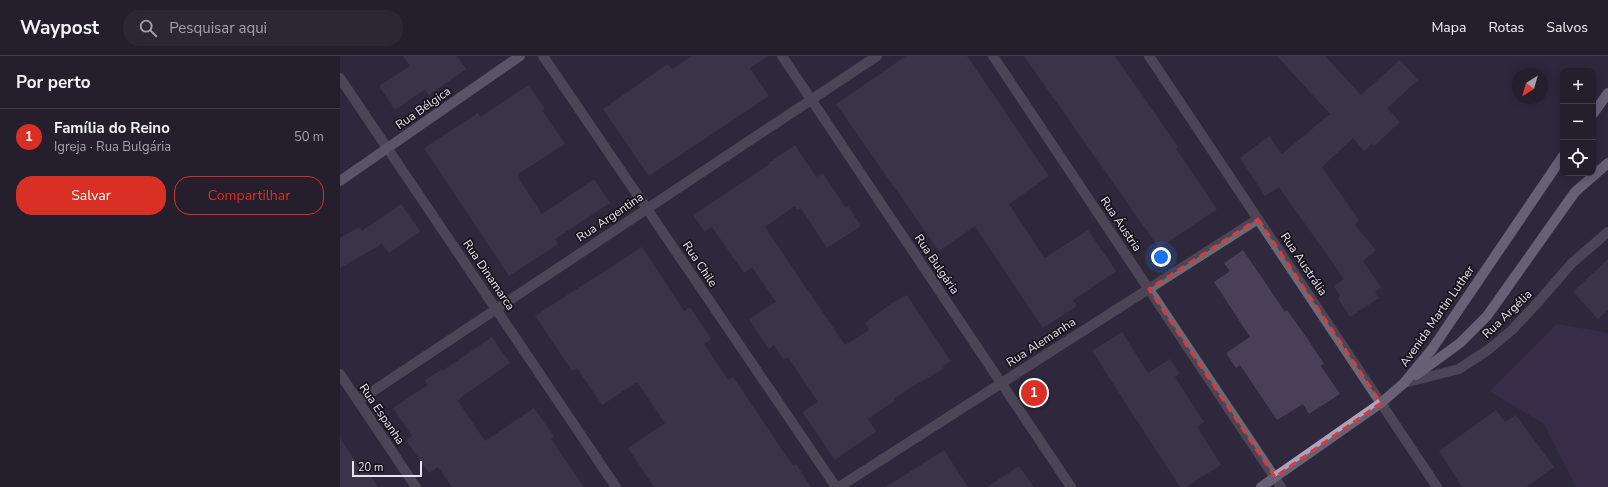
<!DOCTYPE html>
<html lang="pt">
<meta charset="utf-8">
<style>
:root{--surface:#241e2d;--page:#2c2735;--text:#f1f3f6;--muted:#a3a2aa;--line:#413c49;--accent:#d93025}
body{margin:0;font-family:"Nunito Sans",sans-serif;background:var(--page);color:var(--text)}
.controls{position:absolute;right:12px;top:12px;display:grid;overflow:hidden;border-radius:8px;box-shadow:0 2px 10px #0003}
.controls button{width:36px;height:36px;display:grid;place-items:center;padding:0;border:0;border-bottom:1px solid var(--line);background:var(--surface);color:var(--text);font:20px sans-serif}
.compass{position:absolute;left:1172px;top:12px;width:36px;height:36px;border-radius:50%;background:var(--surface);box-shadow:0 2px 10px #0003;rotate:217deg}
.scale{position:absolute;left:12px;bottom:10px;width:70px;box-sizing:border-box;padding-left:4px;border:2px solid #e8e3f1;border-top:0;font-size:11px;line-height:14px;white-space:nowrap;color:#e8e3f1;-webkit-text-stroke:3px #17131c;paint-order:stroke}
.you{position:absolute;left:821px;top:201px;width:14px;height:14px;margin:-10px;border:3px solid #fff;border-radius:50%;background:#1a73e8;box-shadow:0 0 0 6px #1a73e833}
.badge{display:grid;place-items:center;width:26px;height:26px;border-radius:50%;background:var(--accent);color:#fff;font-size:13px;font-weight:700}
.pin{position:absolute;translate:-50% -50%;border:2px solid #fff;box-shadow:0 1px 4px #0006}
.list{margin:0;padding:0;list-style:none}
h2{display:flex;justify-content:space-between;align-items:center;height:52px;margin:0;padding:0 16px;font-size:17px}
h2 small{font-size:13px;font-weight:400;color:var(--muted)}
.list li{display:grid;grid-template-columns:26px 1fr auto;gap:12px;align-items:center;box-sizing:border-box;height:56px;padding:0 16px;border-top:1px solid var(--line)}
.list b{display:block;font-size:15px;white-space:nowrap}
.list p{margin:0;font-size:13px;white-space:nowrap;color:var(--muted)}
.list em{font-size:13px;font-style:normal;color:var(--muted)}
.actions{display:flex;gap:8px;padding:12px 16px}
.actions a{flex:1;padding:9px 0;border:1px solid var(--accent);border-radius:16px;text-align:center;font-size:14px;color:var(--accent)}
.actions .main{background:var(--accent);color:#fff}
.icon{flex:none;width:22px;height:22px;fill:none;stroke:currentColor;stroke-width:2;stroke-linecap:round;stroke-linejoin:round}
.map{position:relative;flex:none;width:1268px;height:431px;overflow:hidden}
header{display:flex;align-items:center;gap:24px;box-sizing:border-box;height:56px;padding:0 20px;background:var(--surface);border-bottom:1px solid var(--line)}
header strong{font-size:19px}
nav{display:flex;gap:22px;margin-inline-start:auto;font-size:14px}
.search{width:280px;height:36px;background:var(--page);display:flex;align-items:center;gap:10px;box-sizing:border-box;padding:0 14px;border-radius:16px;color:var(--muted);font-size:15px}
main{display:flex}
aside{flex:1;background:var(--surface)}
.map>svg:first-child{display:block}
</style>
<header>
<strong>Waypost</strong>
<div class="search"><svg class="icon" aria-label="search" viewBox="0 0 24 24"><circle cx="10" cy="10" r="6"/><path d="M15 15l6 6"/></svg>Pesquisar aqui</div>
<nav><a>Mapa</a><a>Rotas</a><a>Salvos</a></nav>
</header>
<main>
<aside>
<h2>Por perto<small></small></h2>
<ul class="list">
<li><span class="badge">1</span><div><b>Família do Reino</b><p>Igreja · Rua Bulgária</p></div><em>50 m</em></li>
</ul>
<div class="actions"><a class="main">Salvar</a><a>Compartilhar</a></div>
</aside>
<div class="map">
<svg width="1268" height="431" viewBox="0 0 1268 431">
<rect width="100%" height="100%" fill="#30283c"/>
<path fill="#443359" d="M 1217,268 L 1268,277 L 1268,431 L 1236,431 L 1204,368 L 1150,335 Z"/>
<g fill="#494057">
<path d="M 63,0 L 117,0 L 126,13 L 89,39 L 85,33 L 55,54 L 39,30 L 70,10 Z"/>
<path d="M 352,0 L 428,0 L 410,12 L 429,40 L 309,120 L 263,53 L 328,8 L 332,13 Z"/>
<path d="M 566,0 L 627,0 L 709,120 L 669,148 L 705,202 L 748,174 L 776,215 L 733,244 L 737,250 L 703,272 L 635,170 L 599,195 L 496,48 Z"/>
<path d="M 684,0 L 775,0 L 838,91 L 836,93 L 877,153 L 819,192 Z"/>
<path d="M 937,0 L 985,0 L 1021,39 L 1060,4 L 1078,24 L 1047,52 L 1060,66 L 1034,90 L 1032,87 L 1024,95 L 1013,82 L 982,111 L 1019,164 L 1015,169 L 1036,194 L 1023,205 L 1041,231 L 1035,235 L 1039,242 L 1010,261 L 998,242 L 1000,240 L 994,230 L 1004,223 L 939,131 L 925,140 L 900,102 L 929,80 L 942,98 L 990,58 Z"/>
<path d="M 189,29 L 205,53 L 202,54 L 225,88 L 178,118 L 180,121 L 179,123 L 202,158 L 254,123 L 270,147 L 215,183 L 218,188 L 169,220 L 84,92 L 138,57 L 140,61 Z"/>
<path d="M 455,89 L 476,121 L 483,117 L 505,151 L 508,150 L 521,170 L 487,192 L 461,152 L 457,154 L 455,150 L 425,171 L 505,289 L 529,274 L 525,267 L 552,247 L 567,239 L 611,305 L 604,309 L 603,313 L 565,335 L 555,342 L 554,345 L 528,363 L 536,375 L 495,404 L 462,356 L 478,346 L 448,301 L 444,304 L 434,289 L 429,293 L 409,263 L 436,246 L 412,211 L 404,217 L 372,171 L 365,176 L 353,159 L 430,108 L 429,107 Z"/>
<path d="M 61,148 L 80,175 L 49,197 L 42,188 L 0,212 L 0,182 L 19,171 L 22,175 Z"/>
<path d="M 302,191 L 344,255 L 350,251 L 371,283 L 364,288 L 388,324 L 393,321 L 453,410 L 456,408 L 471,431 L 314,431 L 288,392 L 325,367 L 297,326 L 262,349 L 237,312 L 232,315 L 195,260 Z"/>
<path d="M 903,194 L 945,256 L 947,254 L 965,279 L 984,308 L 981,310 L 1000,338 L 969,358 L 963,348 L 937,364 L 900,309 L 896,312 L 886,297 L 910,281 L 874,226 L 890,215 L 884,207 Z"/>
<path d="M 1268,203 L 1268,254 L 1258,263 L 1233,236 Z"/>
<path d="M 782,276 L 808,317 L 830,303 L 840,317 L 835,321 L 864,366 L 857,371 L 881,409 L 846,431 L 840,431 L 752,295 Z"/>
<path d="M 152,281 L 170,307 L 120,342 L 120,343 L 118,345 L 145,385 L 194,352 L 214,380 L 211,383 L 244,431 L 112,431 L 98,411 L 89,417 L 66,384 L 72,380 L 53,352 L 88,329 L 85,324 L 101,314 L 102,315 Z"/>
<path d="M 1156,354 L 1165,366 L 1176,359 L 1214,411 L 1187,431 L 1122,431 L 1099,395 Z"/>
<path d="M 0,382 L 19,411 L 23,409 L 38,431 L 0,431 Z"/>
<path d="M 604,394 L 628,431 L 546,431 Z"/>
<path d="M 679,410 L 694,431 L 647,431 Z"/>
</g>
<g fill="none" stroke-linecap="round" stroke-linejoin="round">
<g stroke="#6d6974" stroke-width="10">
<path d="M 203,0 L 496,431"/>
<path d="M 442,0 L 731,431"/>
<path d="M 653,0 L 941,431"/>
<path d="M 809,0 L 1097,431"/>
<path d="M 0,318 L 76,431"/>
<path d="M 1064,327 L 1119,313 L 1148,294 L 1172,274 L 1199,245 L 1232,207 L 1268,176"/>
<path d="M 18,345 L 537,0"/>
<path d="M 499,431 L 918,163"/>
</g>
<path stroke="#6d6974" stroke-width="10" d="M 0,22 L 276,431"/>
<path stroke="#918a9c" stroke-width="10" d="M 0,125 L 180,0"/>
<g stroke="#ada4bb" stroke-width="10">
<path d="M 1253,58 L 1268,37"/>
<path d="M 1076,319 L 1120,287 L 1147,260 L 1235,136 L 1268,107"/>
<path d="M 921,431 L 1041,347 L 1064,327 L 1092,293 L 1223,100"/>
</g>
</g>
<path d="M0 0H1268V431H0ZM 918,163 L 1041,347 L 935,421 L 809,233 Z" fill="#30283c" fill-opacity=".55" fill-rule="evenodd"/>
<path fill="none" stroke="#d83b3c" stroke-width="3" stroke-dasharray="8 5" stroke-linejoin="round" d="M 918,163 L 1041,347 L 935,421 L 809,233 Z"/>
<g text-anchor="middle" stroke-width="3.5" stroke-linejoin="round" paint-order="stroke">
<g font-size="12" fill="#e8e3f1" stroke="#17131c">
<text transform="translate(83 52) rotate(-35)" y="4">Rua Bélgica</text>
<text transform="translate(270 161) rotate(-34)" y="4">Rua Argentina</text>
<text transform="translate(781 168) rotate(56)" y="4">Rua Áustria</text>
<text transform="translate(360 208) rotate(56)" y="4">Rua Chile</text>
<text transform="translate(597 208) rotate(56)" y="4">Rua Bulgária</text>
<text transform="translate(964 208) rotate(56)" y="4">Rua Austrália</text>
<text transform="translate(149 219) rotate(56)" y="4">Rua Dinamarca</text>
<text transform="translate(1167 258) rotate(-44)" y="4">Rua Argélia</text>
<text transform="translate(1097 260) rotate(-55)" y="4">Avenida Martin Luther</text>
<text transform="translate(701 286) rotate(-33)" y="4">Rua Alemanha</text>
<text transform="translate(42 358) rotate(56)" y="4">Rua Espanha</text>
</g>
</g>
</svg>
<div class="controls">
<button>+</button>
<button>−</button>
<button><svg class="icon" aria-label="locate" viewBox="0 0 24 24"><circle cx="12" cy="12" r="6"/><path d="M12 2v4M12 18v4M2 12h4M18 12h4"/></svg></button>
</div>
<svg class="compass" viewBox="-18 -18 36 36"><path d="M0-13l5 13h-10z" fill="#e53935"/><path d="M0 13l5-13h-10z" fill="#a3a2aa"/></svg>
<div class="scale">20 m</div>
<div class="you"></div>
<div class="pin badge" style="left:694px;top:337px">1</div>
</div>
</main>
